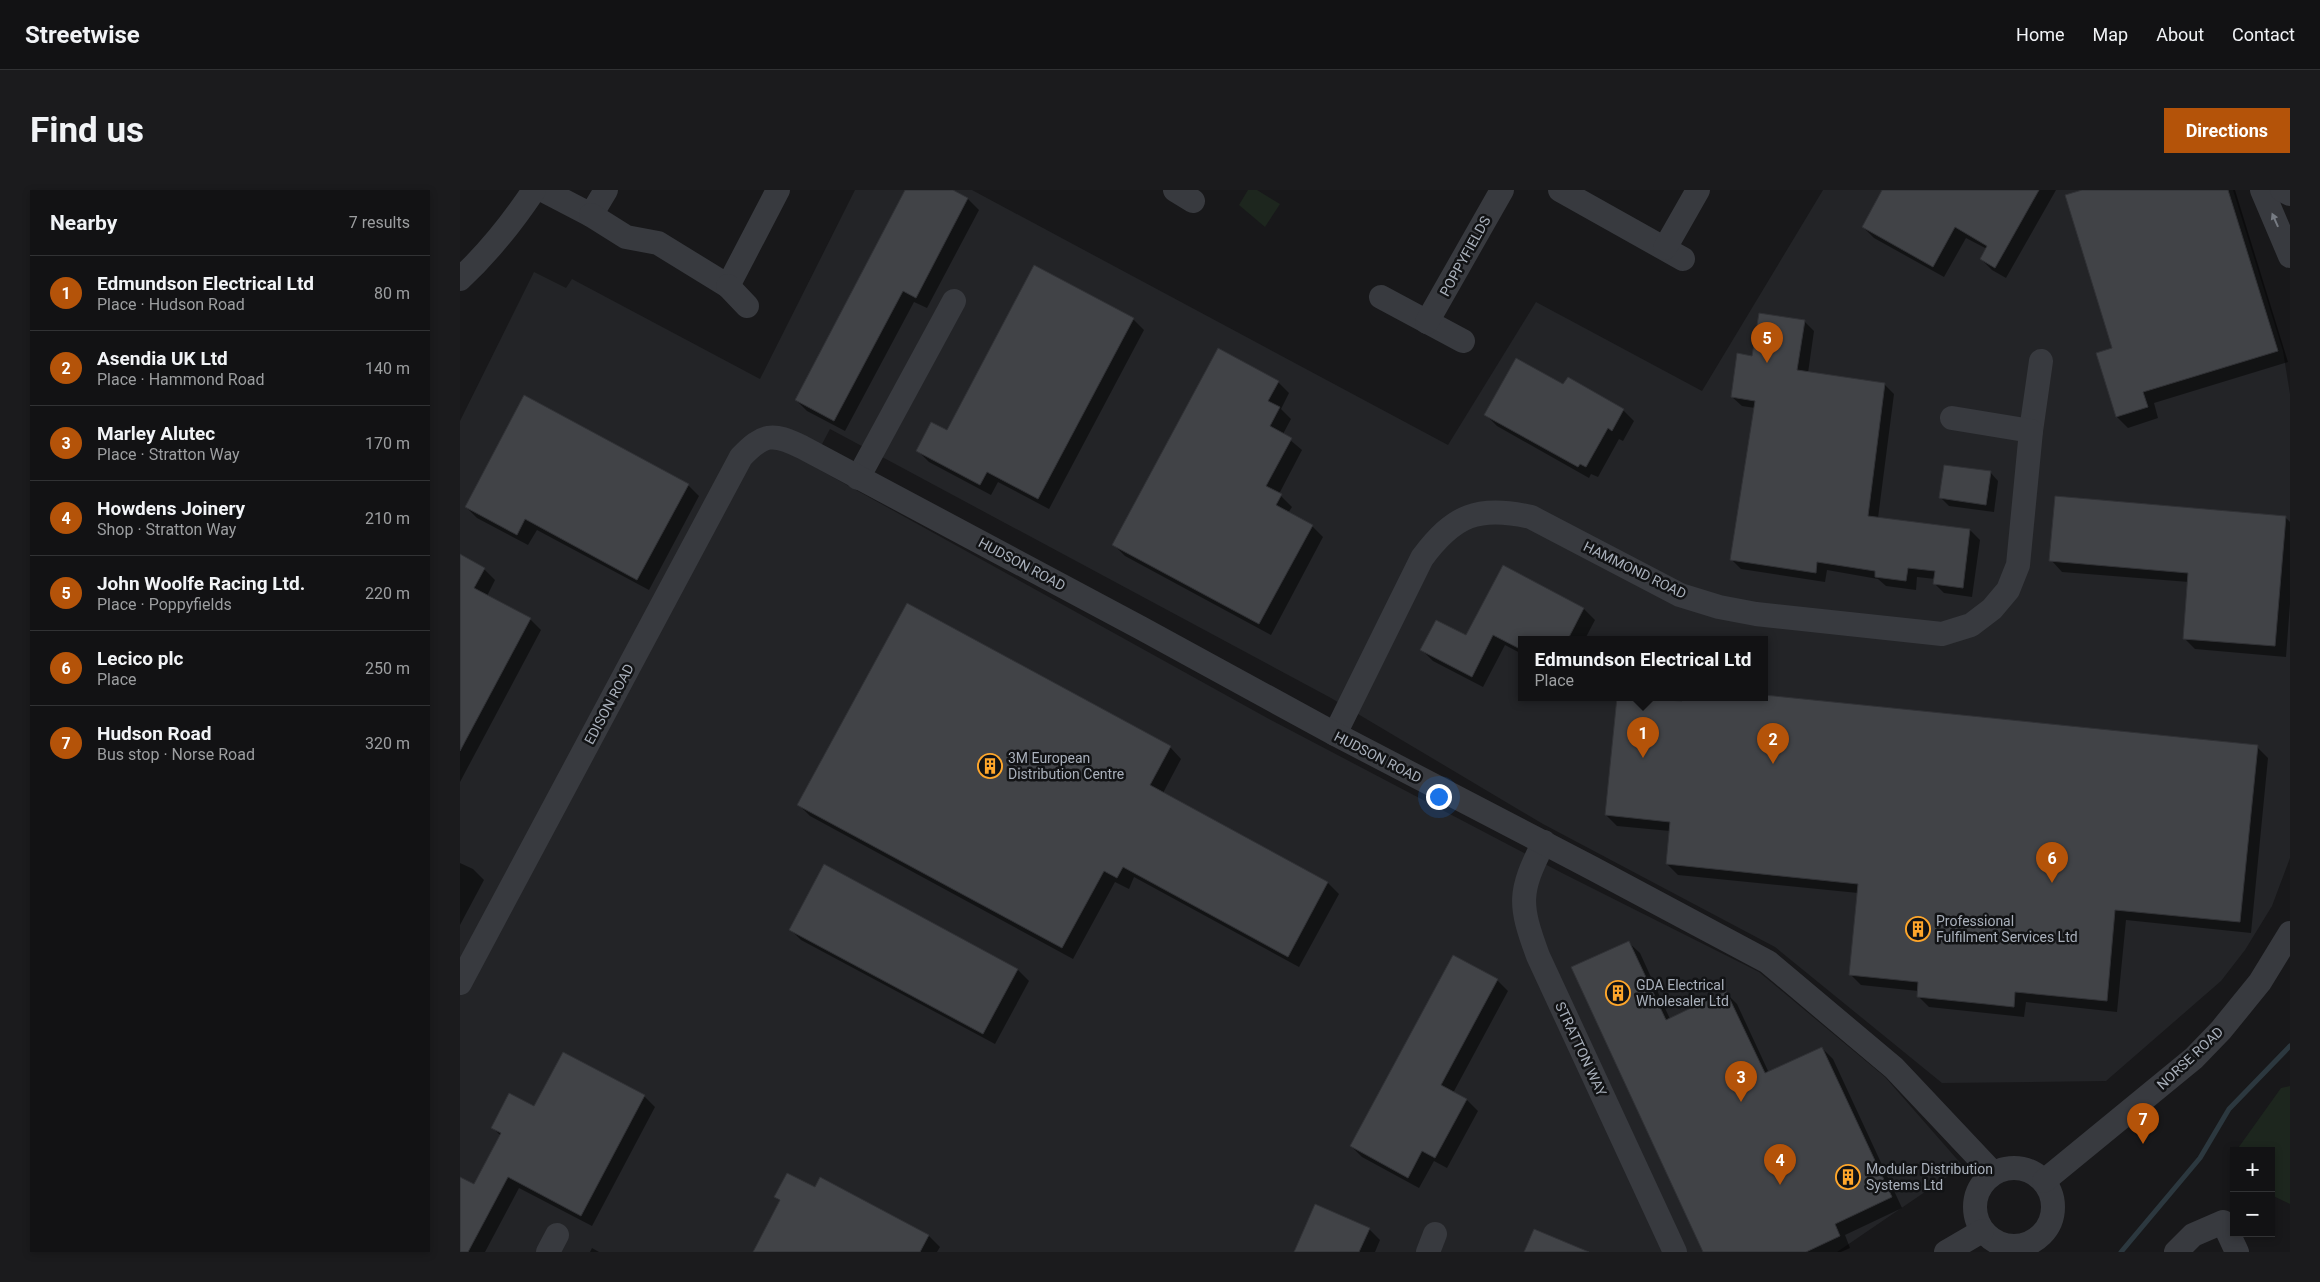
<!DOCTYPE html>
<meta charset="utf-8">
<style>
:root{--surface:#121214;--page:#1b1b1d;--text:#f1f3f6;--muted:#9c9ea0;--line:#313234;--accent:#b45309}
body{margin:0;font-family:Roboto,sans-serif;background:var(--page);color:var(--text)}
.controls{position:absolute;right:15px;bottom:15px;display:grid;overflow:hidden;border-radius:0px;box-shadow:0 2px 8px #0003}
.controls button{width:45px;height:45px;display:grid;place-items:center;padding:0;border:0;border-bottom:1px solid var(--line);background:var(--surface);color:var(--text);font:25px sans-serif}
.you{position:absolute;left:978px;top:606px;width:18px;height:18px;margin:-12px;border:4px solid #fff;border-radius:50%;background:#1a73e8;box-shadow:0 0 0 8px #1a73e833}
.badge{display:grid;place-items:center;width:32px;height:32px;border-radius:50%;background:var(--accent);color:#fff;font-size:16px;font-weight:700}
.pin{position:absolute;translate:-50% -41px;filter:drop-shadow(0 1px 2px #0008)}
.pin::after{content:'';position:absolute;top:26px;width:18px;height:15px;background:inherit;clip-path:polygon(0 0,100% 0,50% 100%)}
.popup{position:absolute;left:1058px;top:446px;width:250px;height:65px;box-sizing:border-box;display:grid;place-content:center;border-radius:0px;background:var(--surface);filter:drop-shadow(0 1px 4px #0005);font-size:16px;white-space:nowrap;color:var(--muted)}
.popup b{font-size:19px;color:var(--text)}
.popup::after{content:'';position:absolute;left:50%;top:100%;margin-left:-10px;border:10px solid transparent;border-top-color:var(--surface)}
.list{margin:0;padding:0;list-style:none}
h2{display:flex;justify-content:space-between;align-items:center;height:65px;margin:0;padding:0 20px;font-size:21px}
h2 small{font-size:16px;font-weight:400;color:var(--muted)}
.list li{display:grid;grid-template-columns:32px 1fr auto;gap:15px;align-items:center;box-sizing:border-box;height:75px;padding:0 20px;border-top:1px solid var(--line)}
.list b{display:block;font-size:19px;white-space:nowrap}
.list p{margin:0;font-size:16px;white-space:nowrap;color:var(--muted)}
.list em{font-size:16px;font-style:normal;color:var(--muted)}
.map{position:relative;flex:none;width:1830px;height:1062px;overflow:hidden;border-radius:0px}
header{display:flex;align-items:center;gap:30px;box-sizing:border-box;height:70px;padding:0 25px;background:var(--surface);border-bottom:1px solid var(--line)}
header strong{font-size:24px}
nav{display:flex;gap:28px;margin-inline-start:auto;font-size:18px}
.intro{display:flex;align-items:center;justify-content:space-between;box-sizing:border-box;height:120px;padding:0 30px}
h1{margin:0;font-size:35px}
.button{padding:12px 22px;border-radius:0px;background:var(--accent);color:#fff;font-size:18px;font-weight:700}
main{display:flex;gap:30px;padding:0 30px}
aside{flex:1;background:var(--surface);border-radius:0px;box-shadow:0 2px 8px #0003}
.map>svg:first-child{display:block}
</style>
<header>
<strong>Streetwise</strong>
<nav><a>Home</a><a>Map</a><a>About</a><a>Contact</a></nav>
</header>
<div class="intro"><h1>Find us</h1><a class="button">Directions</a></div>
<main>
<aside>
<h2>Nearby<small>7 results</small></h2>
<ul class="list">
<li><span class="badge">1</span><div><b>Edmundson Electrical Ltd</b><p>Place · Hudson Road</p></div><em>80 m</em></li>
<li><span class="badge">2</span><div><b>Asendia UK Ltd</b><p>Place · Hammond Road</p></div><em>140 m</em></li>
<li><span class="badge">3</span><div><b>Marley Alutec</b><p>Place · Stratton Way</p></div><em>170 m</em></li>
<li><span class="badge">4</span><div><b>Howdens Joinery</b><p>Shop · Stratton Way</p></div><em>210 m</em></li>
<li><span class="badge">5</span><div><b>John Woolfe Racing Ltd.</b><p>Place · Poppyfields</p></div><em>220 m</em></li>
<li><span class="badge">6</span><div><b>Lecico plc</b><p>Place</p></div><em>250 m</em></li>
<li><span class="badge">7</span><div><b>Hudson Road</b><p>Bus stop · Norse Road</p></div><em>320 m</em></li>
</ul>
</aside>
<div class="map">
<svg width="1830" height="1062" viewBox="0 0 1830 1062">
<rect width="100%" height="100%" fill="#18181a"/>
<path fill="#232427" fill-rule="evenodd" d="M 395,0 L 512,0 L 988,255 L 1076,112 L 1242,201 L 1363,0 L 1773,0 L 1823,161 L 1830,204 L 1830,668 L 1812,716 L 1785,760 L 1761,791 L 1646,891 L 1482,893 L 1315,757 L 1083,634 L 871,508 L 370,239 L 351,275 L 809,529 L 1102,683 L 1299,782 L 1425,887 L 1503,976 L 1377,1062 L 0,1062 L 0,231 L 74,82 L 106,98 L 112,89 L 300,189 ZM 1062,449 L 1304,449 L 1304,507 L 1062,507 Z"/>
<g fill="#1d261e">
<path d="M 788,0 L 797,0 L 820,14 L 805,37 L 779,15 Z"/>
<path d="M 1830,896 L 1830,1014 L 1811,1005 L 1811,961 L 1776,961 L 1821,898 Z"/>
</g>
<g fill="#0007">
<path d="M 446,0 L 490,0 L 508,9 L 519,20 L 467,118 L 454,112 L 385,241 L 347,221 L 336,210 Z"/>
<path d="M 1422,0 L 1596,0 L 1546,88 L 1532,80 L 1521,69 L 1527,59 L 1506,48 L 1484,87 L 1414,48 L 1403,37 Z"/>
<path d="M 1627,0 L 1775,0 L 1828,172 L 1694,213 L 1698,228 L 1668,238 L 1657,227 L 1654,159 Z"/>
<path d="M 673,129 L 684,140 L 589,319 L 538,292 L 531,305 L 469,272 L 458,261 Z"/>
<path d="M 1344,131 L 1354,141 L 1348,183 L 1425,195 L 1434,204 L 1418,328 L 1510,340 L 1520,350 L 1512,407 L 1484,403 L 1475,394 L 1475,389 L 1457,387 L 1456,400 L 1426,396 L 1418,389 L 1367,380 L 1365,392 L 1281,379 L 1272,370 L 1295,218 L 1282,216 L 1272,207 L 1293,167 Z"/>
<path d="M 818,192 L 829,203 L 821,219 L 831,229 L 823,244 L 842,260 L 819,304 L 832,317 L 828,323 L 852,336 L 863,347 L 811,445 L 665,366 L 654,355 Z"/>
<path d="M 1104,196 L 1163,220 L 1174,231 L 1163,251 L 1159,249 L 1138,287 L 1131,284 L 1129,288 L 1037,236 L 1026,225 Z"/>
<path d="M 1530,282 L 1538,291 L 1534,322 L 1489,316 L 1481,308 Z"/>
<path d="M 228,295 L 239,306 L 189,400 L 77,340 L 68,355 L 17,328 L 6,317 Z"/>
<path d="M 1825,327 L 1830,332 L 1830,414 L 1826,467 L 1735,459 L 1724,448 L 1729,392 L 1602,382 L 1591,370 Z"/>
<path d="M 0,366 L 24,379 L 35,390 L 27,406 L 70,429 L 81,440 L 0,592 Z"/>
<path d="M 1044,377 L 1124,419 L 1135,430 L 1125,449 L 1062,449 L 1062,464 L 1045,455 L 1023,497 L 973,471 L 962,460 L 1007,447 Z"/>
<path d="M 447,415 L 710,557 L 721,569 L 703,603 L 868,693 L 879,704 L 839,777 L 674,687 L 669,699 L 655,692 L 613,769 L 350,626 L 339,615 Z"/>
<path d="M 1158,507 L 1223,512 L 1224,507 L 1304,507 L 1797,557 L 1808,568 L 1791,743 L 1666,730 L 1657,822 L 1566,812 L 1564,827 L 1469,817 L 1458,806 L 1458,801 L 1401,795 L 1390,784 L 1398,703 L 1218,685 L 1207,674 L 1210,641 L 1157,636 L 1146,625 Z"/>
<path d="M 0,673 L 13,679 L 24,690 L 0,735 Z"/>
<path d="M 330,739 L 558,780 L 569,791 L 535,854 L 341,750 Z"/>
<path d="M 1168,752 L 1180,763 L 1210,829 L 1266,803 L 1277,814 L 1309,883 L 1362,858 L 1373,869 L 1442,1018 L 1385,1045 L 1390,1058 L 1381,1062 L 1245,1062 Z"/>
<path d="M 993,766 L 1037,790 L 1048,801 L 993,903 L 1007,910 L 1018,921 L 987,978 L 974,971 L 959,998 L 902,967 L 891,956 Z"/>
<path d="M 184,906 L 195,917 L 132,1036 L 59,998 L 25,1062 L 0,1062 L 0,988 L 14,996 L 41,946 L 32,937 L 75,918 Z"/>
<path d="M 361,989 L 469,1046 L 480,1057 L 477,1062 L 294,1062 L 321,1012 L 315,1007 L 356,999 Z"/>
<path d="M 909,1039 L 920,1050 L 915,1062 L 835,1062 Z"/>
<path d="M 132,1058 L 139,1062 L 130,1062 Z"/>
</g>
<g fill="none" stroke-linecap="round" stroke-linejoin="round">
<path stroke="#2c383f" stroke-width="5" d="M 1661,1062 L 1740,968 L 1769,919 L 1830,856"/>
</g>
<g fill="#414347" stroke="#313236">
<path d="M 445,0 L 493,0 L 508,8 L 456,108 L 443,101 L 374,231 L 335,210 Z"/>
<path d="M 1422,0 L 1579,0 L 1535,78 L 1520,69 L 1527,56 L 1495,37 L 1473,77 L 1402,37 Z"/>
<path d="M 1622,0 L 1768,0 L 1818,161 L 1683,202 L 1688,217 L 1656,227 L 1636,163 L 1652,158 L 1605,5 Z"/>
<path d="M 574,75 L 674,128 L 578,309 L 527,282 L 520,295 L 456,261 L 471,232 L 487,240 Z"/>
<path d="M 1299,123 L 1345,130 L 1337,180 L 1425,193 L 1408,326 L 1510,339 L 1503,398 L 1473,394 L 1475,381 L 1448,378 L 1446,391 L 1415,387 L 1415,381 L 1357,372 L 1356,383 L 1270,370 L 1295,211 L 1271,207 L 1277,163 L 1292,166 Z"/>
<path d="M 758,158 L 819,191 L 808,211 L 820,217 L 810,236 L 832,248 L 806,296 L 822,304 L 816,315 L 853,335 L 799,434 L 652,355 Z"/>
<path d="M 1056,168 L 1103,194 L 1108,187 L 1164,219 L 1152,241 L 1148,238 L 1126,277 L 1120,274 L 1118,277 L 1024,225 Z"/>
<path d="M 64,205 L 229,294 L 177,390 L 65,329 L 57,345 L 5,317 Z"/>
<path d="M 1484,275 L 1531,281 L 1526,315 L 1479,308 Z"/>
<path d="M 1595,306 L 1826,326 L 1815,456 L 1723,449 L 1728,383 L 1589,371 Z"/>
<path d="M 0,364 L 25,378 L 14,398 L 71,428 L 0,561 Z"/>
<path d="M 1043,375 L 1124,418 L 1108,449 L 1062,449 L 1062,460 L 1033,445 L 1012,487 L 960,460 L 976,430 L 1006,445 Z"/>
<path d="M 447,413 L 711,556 L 690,595 L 868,692 L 828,767 L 663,677 L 657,688 L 644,681 L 602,758 L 337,615 Z"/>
<path d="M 1304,505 L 1798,555 L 1780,732 L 1655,720 L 1647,811 L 1555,802 L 1554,817 L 1526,814 L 1457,807 L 1458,792 L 1389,785 L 1398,694 L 1206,674 L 1210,632 L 1145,625 L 1157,507 L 1222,511 L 1222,507 Z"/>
<path d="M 364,674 L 558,779 L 523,844 L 329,740 Z"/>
<path d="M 1169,751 L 1206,830 L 1266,801 L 1305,883 L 1362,857 L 1432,1007 L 1375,1034 L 1380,1046 L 1346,1062 L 1243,1062 L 1111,777 Z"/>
<path d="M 993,765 L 1038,789 L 981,895 L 1007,909 L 975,968 L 962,961 L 948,988 L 890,956 Z"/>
<path d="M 103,862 L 185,905 L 121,1026 L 48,987 L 8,1062 L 0,1062 L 0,987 L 14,994 L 41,943 L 31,938 L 49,903 L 74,916 Z"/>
<path d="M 327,983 L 355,997 L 360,987 L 469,1045 L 460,1062 L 293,1062 L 320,1010 L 314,1007 Z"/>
<path d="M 855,1014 L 910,1038 L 899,1062 L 834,1062 Z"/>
<path d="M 1074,1039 L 1129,1062 L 1064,1062 Z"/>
</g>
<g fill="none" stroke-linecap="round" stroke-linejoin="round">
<g stroke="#383a3f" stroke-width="24">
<path d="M 83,0 L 131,25 L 146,0"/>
<path d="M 715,0 L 733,11"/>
<path d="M 1100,0 L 1223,69"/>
<path d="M 1802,0 L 1830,66"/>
<path d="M 1822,0 L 1830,4"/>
<path d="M 131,25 L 166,47 L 198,53 L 268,96 L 318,0"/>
<path d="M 1205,58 L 1238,0"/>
<path d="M 0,89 C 29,62 52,33 74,0"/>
<path d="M 268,96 L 287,116"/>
<path d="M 921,107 L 1003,151"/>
<path d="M 967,132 L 1042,0"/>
<path d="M 1571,241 L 1581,171"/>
<path d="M 398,288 L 494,111"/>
<path d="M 875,544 L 962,368 C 994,325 1018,315 1071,327 L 1220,405 L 1259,417 L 1296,424 L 1482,444 L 1511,435 L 1532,419 L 1548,400 L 1558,375 L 1571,241 L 1492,228"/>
<path d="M 1084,652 C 1058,703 1059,714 1078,766 L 1215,1062"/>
<path d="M 0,793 L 281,267 C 303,244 312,242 342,257 L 681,438 L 875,544 L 1132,678 L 1308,772 L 1434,878 L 1533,983"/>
<circle cx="1554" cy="1017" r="39"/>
<path d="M 1584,991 L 1734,868 L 1761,840 L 1800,792 L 1830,743"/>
<path d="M 88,1062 L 97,1045"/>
<path d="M 968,1062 L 975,1044"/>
<path d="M 1486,1062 L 1522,1041"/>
<path d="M 1716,1062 L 1733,1045 L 1763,1032 L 1777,1062"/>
</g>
</g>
<defs><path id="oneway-solid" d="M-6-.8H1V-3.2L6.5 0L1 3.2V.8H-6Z" transform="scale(1.25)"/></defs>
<use fill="#767b83" href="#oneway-solid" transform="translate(1815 30) rotate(-114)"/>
<defs>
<symbol id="building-ring" viewBox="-11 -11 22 22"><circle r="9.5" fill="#121315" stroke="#ffa72b" stroke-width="1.5"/><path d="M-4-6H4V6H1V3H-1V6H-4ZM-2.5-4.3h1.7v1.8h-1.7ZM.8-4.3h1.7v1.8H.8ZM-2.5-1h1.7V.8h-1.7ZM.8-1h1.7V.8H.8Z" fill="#ffa72b"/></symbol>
</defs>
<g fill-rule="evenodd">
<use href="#building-ring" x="516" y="562" width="28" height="28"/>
<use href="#building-ring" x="1444" y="725" width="28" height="28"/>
<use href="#building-ring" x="1144" y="789" width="28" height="28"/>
<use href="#building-ring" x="1374" y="973" width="28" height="28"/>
</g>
<g text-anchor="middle" stroke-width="5" stroke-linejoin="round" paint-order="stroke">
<g font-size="14" fill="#a9b0bb" stroke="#121315">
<text transform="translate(1005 66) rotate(-61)" y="5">POPPYFIELDS</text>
<text transform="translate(562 374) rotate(28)" y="5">HUDSON ROAD</text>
<text transform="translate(1175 380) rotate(26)" y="5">HAMMOND ROAD</text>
<text transform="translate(149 514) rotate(-62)" y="5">EDISON ROAD</text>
<text transform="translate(918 567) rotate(27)" y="5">HUDSON ROAD</text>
<text transform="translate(1121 859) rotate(65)" y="5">STRATTON WAY</text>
<text transform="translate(1730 868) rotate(-43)" y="5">NORSE ROAD</text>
</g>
<g font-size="14" fill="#a9b0bb" stroke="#121315" text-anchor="start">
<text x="548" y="573">3M European<tspan x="548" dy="16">Distribution Centre</tspan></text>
<text x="1476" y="736">Professional<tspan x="1476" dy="16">Fulfilment Services Ltd</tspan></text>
<text x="1176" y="800">GDA Electrical<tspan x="1176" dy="16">Wholesaler Ltd</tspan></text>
<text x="1406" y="984">Modular Distribution<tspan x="1406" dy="16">Systems Ltd</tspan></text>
</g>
</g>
</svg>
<div class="controls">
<button>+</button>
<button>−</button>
</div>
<div class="you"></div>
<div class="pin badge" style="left:1183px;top:568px">1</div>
<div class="popup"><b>Edmundson Electrical Ltd</b>Place</div>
<div class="pin badge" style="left:1313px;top:574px">2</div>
<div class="pin badge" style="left:1281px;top:912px">3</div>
<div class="pin badge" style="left:1320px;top:995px">4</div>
<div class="pin badge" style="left:1307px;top:173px">5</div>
<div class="pin badge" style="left:1592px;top:693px">6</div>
<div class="pin badge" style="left:1683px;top:954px">7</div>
</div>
</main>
